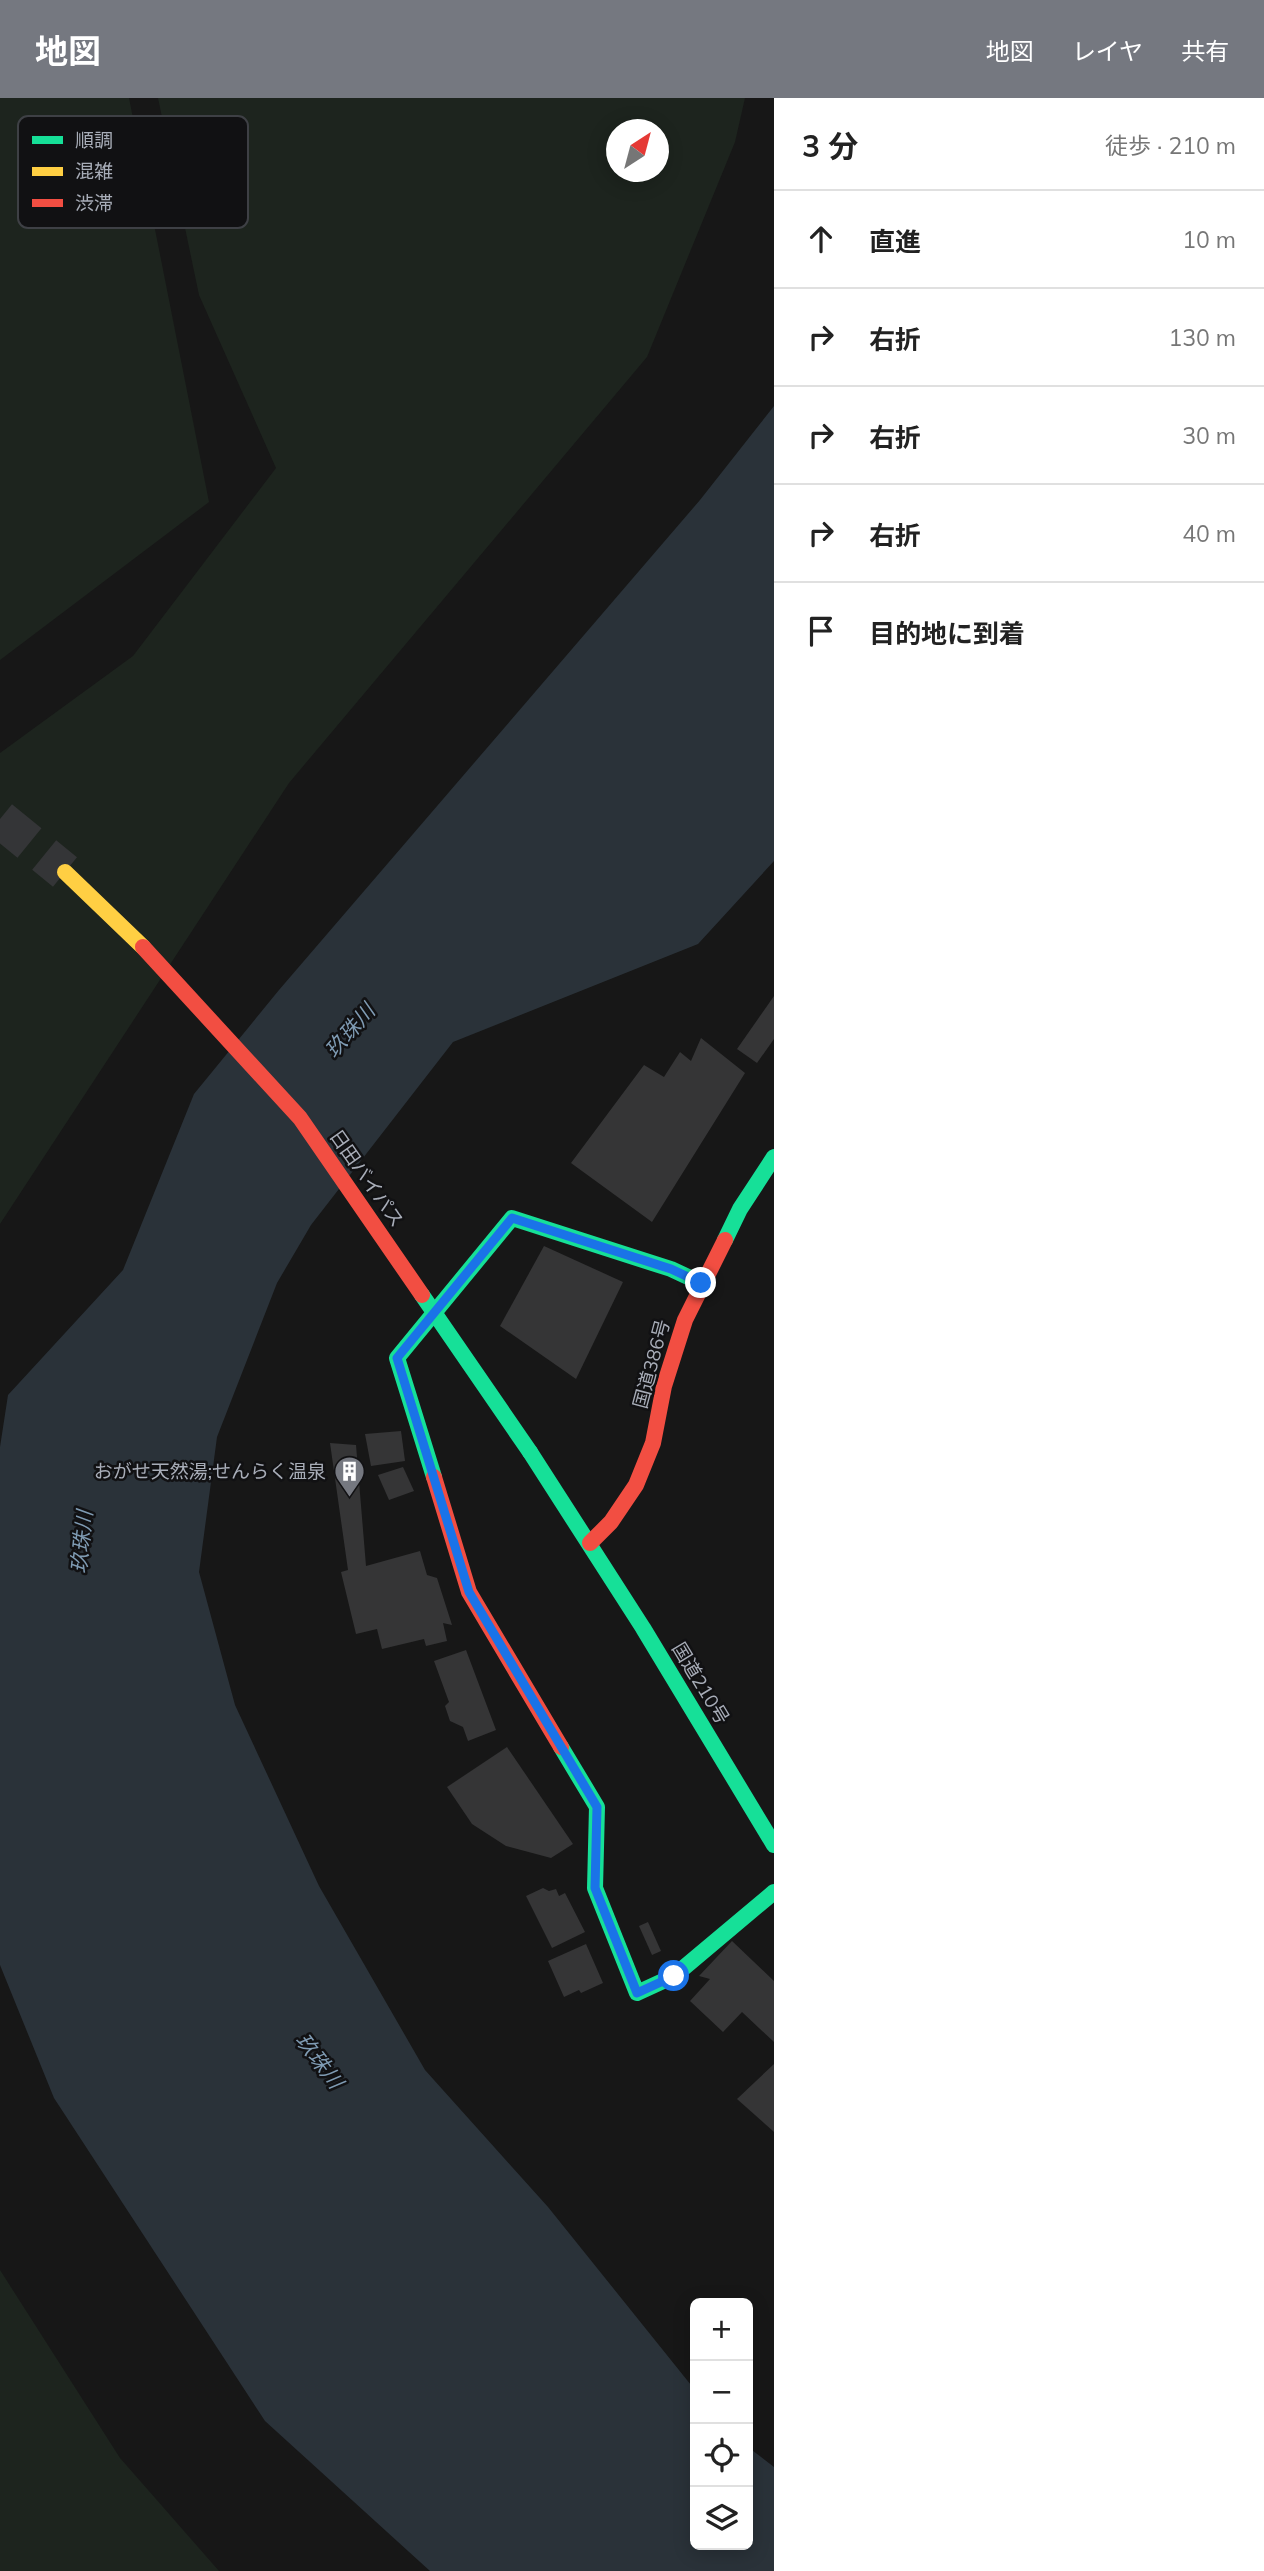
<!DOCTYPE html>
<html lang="ja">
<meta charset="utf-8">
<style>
:root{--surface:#fff;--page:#f6f6f6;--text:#222;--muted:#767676;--line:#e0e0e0;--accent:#757880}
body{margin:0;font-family:Mulish,"Noto Sans JP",sans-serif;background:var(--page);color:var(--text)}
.controls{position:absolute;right:21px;bottom:21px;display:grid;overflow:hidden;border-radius:10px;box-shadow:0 4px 18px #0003}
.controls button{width:63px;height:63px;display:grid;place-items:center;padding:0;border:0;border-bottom:2px solid var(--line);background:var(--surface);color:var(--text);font:35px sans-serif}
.compass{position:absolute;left:606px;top:21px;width:63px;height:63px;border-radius:50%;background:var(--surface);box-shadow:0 4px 18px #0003;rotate:36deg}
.stop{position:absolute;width:21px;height:21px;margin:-16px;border:5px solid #1a73e8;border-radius:50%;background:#fff}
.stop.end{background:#1a73e8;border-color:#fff;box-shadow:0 2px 7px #0008}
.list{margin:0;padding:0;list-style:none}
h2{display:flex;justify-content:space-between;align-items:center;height:91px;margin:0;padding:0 28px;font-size:30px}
h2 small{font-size:23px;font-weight:400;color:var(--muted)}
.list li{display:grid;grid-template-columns:46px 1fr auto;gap:21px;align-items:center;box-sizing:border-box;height:98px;padding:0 28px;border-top:2px solid var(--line)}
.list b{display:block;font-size:26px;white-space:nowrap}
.list em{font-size:23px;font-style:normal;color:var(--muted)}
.icon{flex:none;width:38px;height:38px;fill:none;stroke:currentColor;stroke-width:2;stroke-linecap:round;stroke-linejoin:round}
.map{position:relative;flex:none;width:774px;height:2473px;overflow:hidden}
header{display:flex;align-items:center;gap:42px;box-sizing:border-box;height:98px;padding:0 35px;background:var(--accent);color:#fff}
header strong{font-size:33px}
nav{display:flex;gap:38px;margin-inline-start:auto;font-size:24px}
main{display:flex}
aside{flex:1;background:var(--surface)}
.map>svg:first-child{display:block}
</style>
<header>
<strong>地図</strong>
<nav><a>地図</a><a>レイヤ</a><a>共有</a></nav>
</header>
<main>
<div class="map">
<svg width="774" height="2473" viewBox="0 0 774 2473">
<rect width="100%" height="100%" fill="#171717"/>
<g fill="#1d241e" fill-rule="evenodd">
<path d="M 0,0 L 129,0 L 209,404 L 0,562 Z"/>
<path d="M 158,0 L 745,0 L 735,44 L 647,259 L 289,685 L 0,1126 L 0,655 L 133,558 L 276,370 L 199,197 ZM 617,32 L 659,32 L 659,74 L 617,74 Z"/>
<path d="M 0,2172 L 120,2360 L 219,2473 L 0,2473 Z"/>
</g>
<path fill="#2a3239" d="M 774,308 L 774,763 L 698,846 L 453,944 L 311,1127 L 277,1185 L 217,1339 L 199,1474 L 235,1607 L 319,1788 L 425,1972 L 548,2109 L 695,2292 L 695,2447 L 748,2447 L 748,2349 L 774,2369 L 774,2473 L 430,2473 L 265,2323 L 54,2000 L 0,1867 L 0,1349 L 8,1297 L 123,1172 L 194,996 L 279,892 L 700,402 Z"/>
<g fill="#353536">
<path d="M 774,898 L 774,941 L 757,965 L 737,951 Z"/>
<path d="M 701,940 L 745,975 L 652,1124 L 571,1065 L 644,967 L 664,979 L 680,954 L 691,963 Z"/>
<path d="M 544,1148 L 623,1184 L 576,1281 L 500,1228 Z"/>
<path d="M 401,1333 L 405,1363 L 371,1368 L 365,1336 Z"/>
<path d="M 330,1345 L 356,1347 L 366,1468 L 420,1453 L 427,1477 L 437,1480 L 452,1527 L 443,1525 L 447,1543 L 426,1548 L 424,1541 L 382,1551 L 377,1531 L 356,1536 L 341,1474 L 348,1472 Z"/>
<path d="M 403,1369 L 414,1393 L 389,1402 L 378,1377 Z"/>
<path d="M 466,1552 L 496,1632 L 468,1643 L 463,1629 L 450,1623 L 445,1608 L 449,1604 L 434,1563 Z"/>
<path d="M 507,1649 L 573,1746 L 551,1760 L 506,1748 L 472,1726 L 447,1689 Z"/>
<path d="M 543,1790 L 549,1793 L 556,1791 L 559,1798 L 565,1795 L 585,1834 L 552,1850 L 526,1798 Z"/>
<path d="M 648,1824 L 661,1853 L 652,1857 L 639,1828 Z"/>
<path d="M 732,1843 L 774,1883 L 774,1944 L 742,1914 L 723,1934 L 690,1903 L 710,1881 L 699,1878 Z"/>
<path d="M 586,1846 L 603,1885 L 581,1895 L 579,1892 L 564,1899 L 548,1863 Z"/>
<path d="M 774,1966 L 774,2034 L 737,2001 Z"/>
</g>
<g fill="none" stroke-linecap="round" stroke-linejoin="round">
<path stroke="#343537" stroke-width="38" stroke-dasharray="38 19" stroke-linecap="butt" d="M 0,721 L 65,774"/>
<g stroke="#16e098" stroke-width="16">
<path d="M 725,1142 L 740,1111 L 774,1059"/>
<path d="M 530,1354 L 643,1530 L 774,1747"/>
<path d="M 434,1379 L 397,1260 L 512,1120 L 671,1171 L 701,1185"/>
<path d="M 561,1649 L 597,1709 L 595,1790 L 637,1895 L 674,1878 L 774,1794"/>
</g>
<path stroke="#ffcf43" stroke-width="16" d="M 65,774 L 143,849"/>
<g stroke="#f24e42" stroke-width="16">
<path d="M 434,1379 L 469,1494 L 561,1649"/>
<path d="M 590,1445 L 611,1424 L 636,1387 L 653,1345 L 664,1288 L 685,1222 L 725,1142"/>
</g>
<path stroke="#16e098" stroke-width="16" d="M 422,1197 L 530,1354"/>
<path stroke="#f24e42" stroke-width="16" d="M 143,849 L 300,1020 L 422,1197"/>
</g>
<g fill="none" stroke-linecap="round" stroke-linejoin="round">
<path stroke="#1a73e8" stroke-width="9" d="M 674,1878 L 637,1895 L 595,1790 L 597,1709 L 469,1494 L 397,1260 L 512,1120 L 671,1171 L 701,1185"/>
</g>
<defs>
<symbol id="building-pin" viewBox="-11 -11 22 30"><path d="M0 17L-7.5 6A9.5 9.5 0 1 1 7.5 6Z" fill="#757880" stroke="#111113"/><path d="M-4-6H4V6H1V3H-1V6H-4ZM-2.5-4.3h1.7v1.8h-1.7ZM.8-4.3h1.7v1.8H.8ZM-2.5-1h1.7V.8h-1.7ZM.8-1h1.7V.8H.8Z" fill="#fff"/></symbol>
</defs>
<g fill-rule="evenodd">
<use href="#building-pin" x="332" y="1356" width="35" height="47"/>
</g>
<g text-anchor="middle" stroke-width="5" stroke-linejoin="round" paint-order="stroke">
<g font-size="19" fill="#a8adb8" stroke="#111113">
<text transform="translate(367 1080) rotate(55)" y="7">日田バイパス</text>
<text transform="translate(651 1266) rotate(-75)" y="7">国道386号</text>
<text transform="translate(701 1585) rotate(59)" y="7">国道210号</text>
</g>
<g font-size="19" fill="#a8adb8" stroke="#111113" text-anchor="end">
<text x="326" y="1380">おがせ天然湯;せんらく温泉</text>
</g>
<g font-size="21" font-style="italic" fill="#7f9bb3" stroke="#111113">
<text transform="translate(350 933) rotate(-49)" y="7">玖珠川</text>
<text transform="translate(82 1444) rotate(-84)" y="7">玖珠川</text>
<text transform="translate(319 1963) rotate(53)" y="7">玖珠川</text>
</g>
</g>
<rect x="18" y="18" width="230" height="112" rx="10" fill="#111113" stroke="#3e4045" stroke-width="2"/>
<rect x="32" y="38" width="31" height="8" fill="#16e098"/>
<rect x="32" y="69" width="31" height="9" fill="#ffcf43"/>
<rect x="32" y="101" width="31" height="8" fill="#f24e42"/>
<g font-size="19" fill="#a8adb8">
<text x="75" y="49">順調</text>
<text x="75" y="80">混雑</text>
<text x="75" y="112">渋滞</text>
</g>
</svg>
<div class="controls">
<button>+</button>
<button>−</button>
<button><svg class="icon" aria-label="locate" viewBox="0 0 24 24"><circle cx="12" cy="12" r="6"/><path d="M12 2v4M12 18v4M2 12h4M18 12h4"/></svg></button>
<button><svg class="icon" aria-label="layers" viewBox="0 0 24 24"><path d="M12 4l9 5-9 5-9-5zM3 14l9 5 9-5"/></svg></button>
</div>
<svg class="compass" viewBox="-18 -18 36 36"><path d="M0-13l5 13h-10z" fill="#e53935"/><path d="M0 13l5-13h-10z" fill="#767676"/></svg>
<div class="stop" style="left:674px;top:1878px"></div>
<div class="stop end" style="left:701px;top:1185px"></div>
</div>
<aside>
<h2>3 分<small>徒歩 · 210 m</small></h2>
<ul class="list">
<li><svg class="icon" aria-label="ahead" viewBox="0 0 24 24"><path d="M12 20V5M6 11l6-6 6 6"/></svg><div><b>直進</b></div><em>10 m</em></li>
<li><svg class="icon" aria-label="right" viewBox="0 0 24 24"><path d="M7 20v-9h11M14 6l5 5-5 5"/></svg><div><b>右折</b></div><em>130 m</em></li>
<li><svg class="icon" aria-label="right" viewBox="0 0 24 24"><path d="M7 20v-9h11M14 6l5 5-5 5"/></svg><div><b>右折</b></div><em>30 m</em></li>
<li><svg class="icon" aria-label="right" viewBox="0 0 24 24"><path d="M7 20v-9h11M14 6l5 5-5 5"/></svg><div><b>右折</b></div><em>40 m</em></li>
<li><svg class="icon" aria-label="arrive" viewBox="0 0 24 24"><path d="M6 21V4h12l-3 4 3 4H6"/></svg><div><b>目的地に到着</b></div></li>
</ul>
</aside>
</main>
